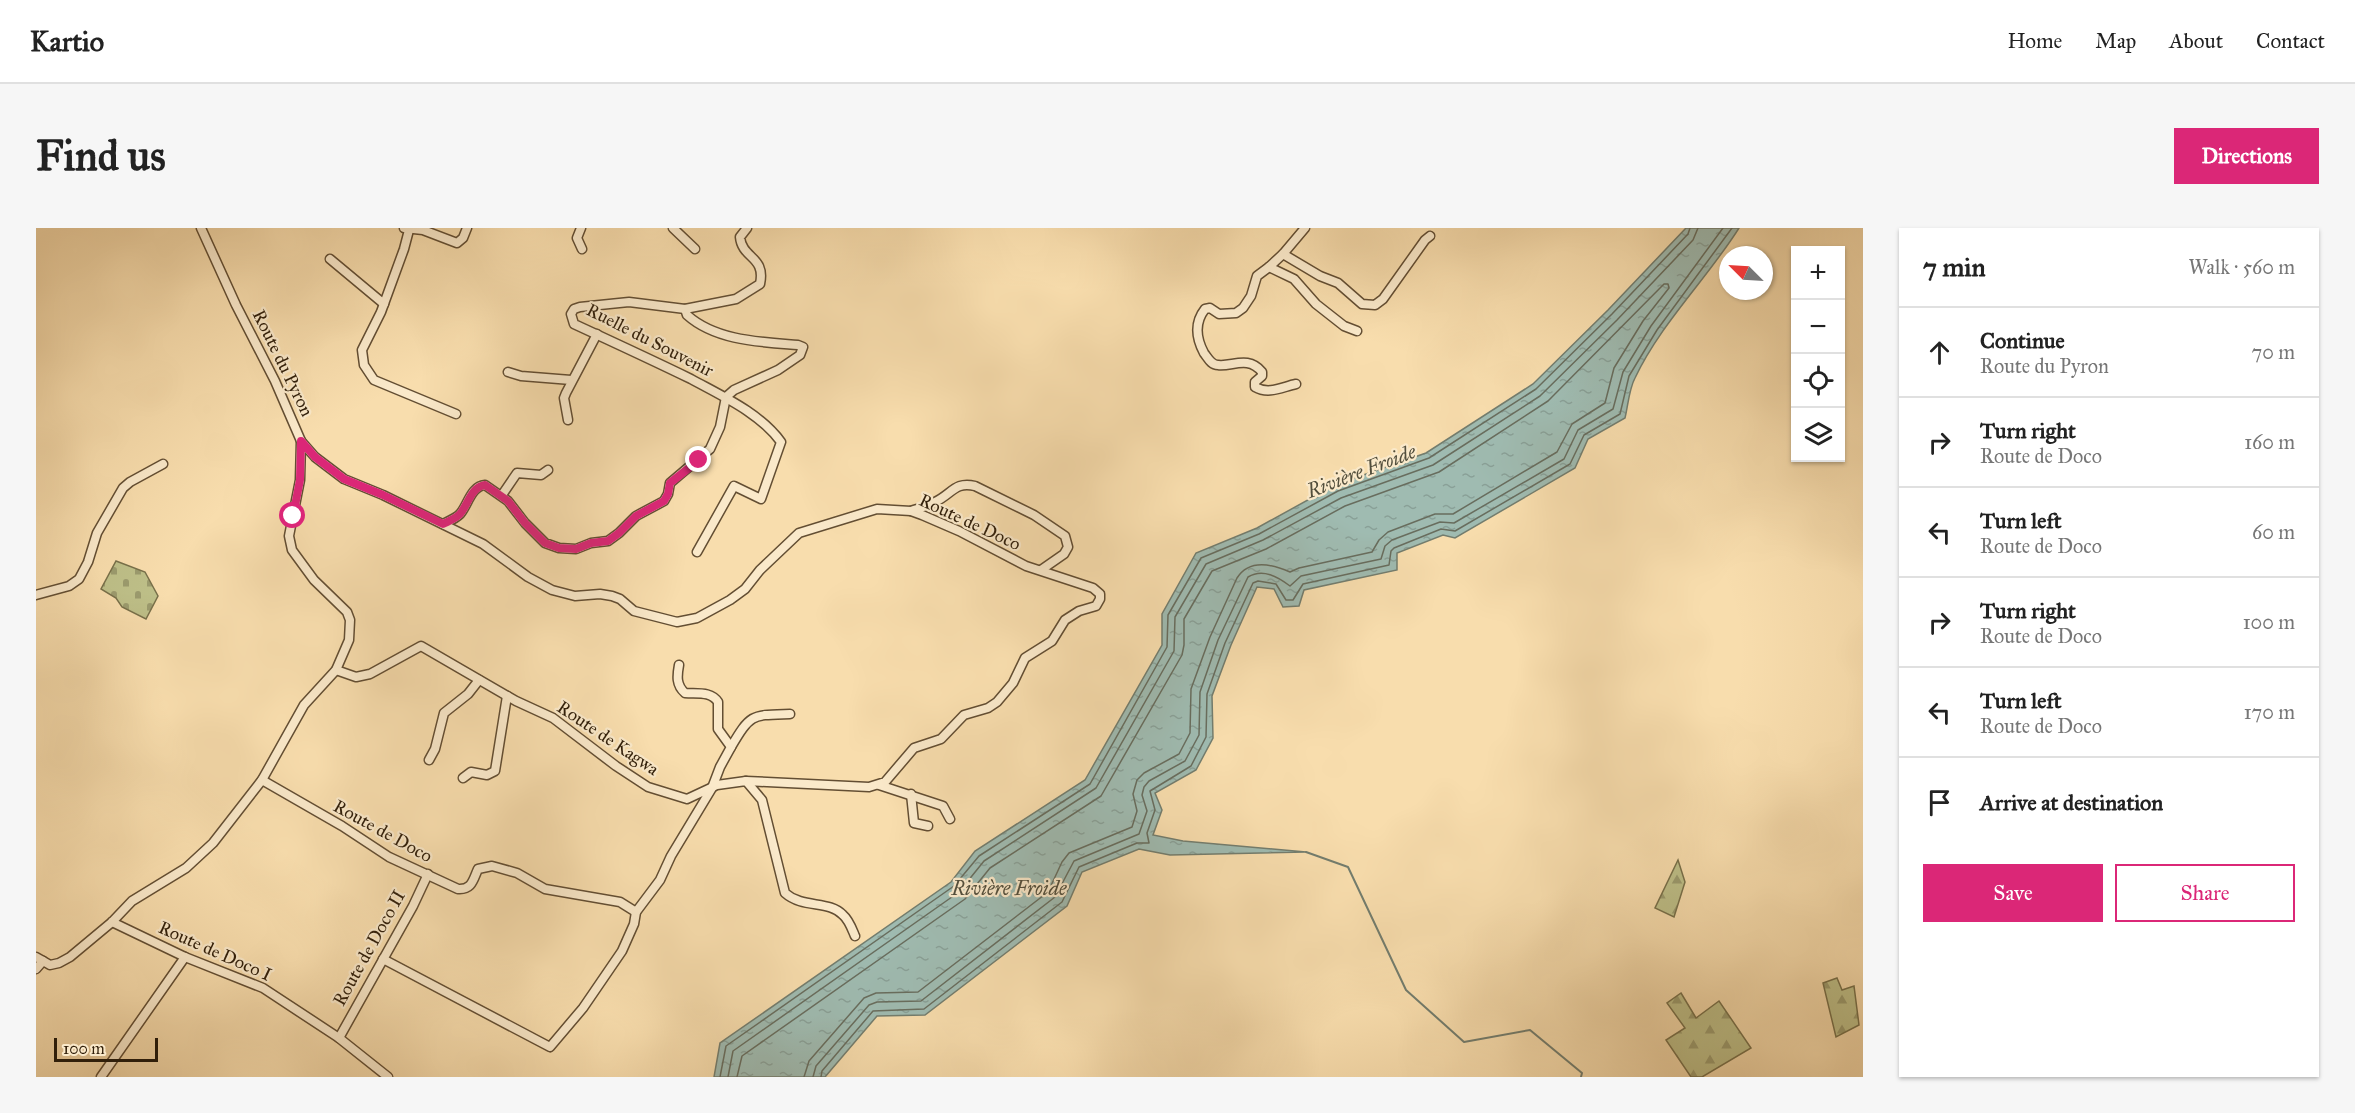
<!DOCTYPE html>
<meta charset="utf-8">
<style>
:root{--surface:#fff;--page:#f6f6f6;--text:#222;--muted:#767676;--line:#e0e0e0;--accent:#db2777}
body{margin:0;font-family:"IM FELL Great Primer",serif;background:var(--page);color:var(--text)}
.controls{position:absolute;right:18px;top:18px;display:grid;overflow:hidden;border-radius:0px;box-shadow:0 2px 4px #0004}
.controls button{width:54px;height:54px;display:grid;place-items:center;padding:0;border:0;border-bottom:2px solid var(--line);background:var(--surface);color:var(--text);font:30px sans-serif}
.compass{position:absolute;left:1683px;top:18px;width:54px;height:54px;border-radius:50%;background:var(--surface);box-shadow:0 2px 4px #0004;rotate:294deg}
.scale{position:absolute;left:18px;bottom:15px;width:104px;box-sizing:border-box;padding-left:6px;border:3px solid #311f0a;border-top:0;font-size:16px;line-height:21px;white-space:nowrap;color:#311f0a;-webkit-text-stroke:4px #fae9ca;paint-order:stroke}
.stop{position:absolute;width:18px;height:18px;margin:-14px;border:4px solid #db2777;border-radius:50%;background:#fff}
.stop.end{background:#db2777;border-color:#fff;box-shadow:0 2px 6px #0008}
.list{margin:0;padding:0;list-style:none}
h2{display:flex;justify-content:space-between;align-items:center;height:78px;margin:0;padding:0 24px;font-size:26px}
h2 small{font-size:20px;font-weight:400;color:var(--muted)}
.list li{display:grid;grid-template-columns:39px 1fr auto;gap:18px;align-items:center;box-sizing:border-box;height:90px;padding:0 24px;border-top:2px solid var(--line)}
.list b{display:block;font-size:22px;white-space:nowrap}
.list p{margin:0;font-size:20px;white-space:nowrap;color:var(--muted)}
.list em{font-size:20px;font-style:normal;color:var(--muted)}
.actions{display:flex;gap:12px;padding:18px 24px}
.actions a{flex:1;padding:14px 0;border:2px solid var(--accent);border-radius:0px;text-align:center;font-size:21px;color:var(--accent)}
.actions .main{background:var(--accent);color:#fff}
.icon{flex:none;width:33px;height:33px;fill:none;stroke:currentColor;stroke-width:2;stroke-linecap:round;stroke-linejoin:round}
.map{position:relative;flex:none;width:1827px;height:849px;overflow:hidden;border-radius:0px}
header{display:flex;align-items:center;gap:36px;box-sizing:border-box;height:84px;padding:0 30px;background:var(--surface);border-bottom:2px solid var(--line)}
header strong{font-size:28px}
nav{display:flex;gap:33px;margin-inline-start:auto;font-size:21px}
.intro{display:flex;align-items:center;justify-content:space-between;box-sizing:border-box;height:144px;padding:0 36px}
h1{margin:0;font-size:42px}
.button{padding:15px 27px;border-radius:0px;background:var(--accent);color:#fff;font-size:21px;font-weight:700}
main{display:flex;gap:36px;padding:0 36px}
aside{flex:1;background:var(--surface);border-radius:0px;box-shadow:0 2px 4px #0004}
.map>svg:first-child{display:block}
</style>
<header>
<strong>Kartio</strong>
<nav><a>Home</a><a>Map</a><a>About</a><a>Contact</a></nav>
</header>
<div class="intro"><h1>Find us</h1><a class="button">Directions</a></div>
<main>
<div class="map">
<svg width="1827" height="849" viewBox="0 0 1827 849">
<defs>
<pattern id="forest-firs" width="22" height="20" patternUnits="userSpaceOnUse" patternTransform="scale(1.5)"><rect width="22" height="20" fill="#bec089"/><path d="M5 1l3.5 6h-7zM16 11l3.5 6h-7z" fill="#9b9b6e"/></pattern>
<pattern id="cemetery-stones" width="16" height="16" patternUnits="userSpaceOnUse" patternTransform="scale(1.5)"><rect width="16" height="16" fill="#bec089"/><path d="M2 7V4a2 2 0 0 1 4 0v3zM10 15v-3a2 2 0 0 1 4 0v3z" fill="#9b9b6e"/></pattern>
<pattern id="water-ripples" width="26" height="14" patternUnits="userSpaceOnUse" patternTransform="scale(1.5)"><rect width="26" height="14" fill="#9fbbb1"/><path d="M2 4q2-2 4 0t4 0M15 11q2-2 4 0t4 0" fill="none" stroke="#89a097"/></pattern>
</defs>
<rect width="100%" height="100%" fill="#f8ddad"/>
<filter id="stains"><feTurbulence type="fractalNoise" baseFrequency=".00333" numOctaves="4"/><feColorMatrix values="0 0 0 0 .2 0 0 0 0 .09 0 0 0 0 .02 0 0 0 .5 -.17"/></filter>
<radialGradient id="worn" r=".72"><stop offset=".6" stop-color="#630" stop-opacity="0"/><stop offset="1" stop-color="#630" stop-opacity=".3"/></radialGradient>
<g fill="url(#forest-firs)" stroke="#78704a" stroke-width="1.5">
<path d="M 1642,632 L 1649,654 L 1638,689 L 1619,680 Z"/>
<path d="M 1801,750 L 1806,762 L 1818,758 L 1823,797 L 1800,809 L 1787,755 Z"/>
<path d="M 1645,765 L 1660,790 L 1683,773 L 1715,820 L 1666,849 L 1655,849 L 1630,812 L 1649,800 L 1631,775 Z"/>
</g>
<path fill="url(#cemetery-stones)" stroke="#78704a" stroke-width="1.5" d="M 80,333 L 109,344 L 122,368 L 110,391 L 86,379 L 80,370 L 65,361 Z"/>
<path fill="url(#water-ripples)" stroke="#737d6e" stroke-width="1.5" d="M 1650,0 L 1703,0 C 1671,51 1625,95 1599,150 C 1593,161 1592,178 1589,190 L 1552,211 L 1539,240 L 1419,310 L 1407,307 L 1361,325 L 1361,342 L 1268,362 L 1263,378 L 1247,379 L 1238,361 L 1221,359 L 1195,417 L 1176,468 L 1177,510 L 1160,542 L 1119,565 L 1126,582 L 1117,607 L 1147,613 L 1270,624 L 1134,627 L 1103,621 L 1046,644 L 1031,678 L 889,787 L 841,788 L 789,849 L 678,849 L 684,815 L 915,654 L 939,623 L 1049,552 L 1126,417 L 1126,386 L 1160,325 L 1221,300 L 1299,257 L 1390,225 L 1497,156 L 1572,82 Z"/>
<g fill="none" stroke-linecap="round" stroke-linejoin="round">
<g stroke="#686d5e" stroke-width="1.5">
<path d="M 684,849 L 690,818 L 918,658 L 943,628 L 1054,556 L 1131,419 L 1132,387 L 1165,330 L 1223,306 L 1302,263 L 1393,230 L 1500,161 L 1576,86 L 1652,6 L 1654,0"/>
<path d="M 692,849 L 697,823 L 923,664 L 948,633 L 1060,560 L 1138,423 L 1139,389 L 1170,336 L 1227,312 L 1305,270 L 1397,237 L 1504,168 L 1581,92 L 1657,12 L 1662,0"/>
<path d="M 701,849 L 706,828 L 929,671 L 954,640 L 1065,568 L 1146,427 L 1148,417 L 1148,391 L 1176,343 L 1230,321 L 1309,278 L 1403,244 L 1512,173 L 1628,56 L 1632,56 L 1633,60 L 1607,93 L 1578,140 L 1569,175 L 1536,196 L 1521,224 L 1417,286 L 1399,286 L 1352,304 L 1343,312 L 1336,324 L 1263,340 L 1254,344 C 1236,336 1213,331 1201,350 L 1174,409 L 1155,461 L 1154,505 L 1143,526 L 1108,545 L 1101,552 L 1097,566 L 1101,583 L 1096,599 L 1033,625 L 1026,634 L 1012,664 L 882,764 L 840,765 L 828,770 L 773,833 L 768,849"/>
<path d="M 777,849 L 780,838 L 833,777 L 841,774 L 885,773 L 1019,669 L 1038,633 L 1103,606 L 1111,583 L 1106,567 L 1108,559 L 1113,553 L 1149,533 L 1163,507 L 1164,464 L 1182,412 L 1212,349 C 1227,340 1242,349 1254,358 L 1265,348 L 1345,331 L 1349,318 L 1356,312 L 1404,294 L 1418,295 L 1528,231 L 1542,202 L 1577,181 L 1587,144 L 1615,98 L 1687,0"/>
<path d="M 785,849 L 786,843 L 837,783 L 888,781 L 1026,674 L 1043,639 L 1101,615 L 1113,615 L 1111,605 L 1119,582 L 1114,563 L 1155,538 L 1170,509 L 1171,466 L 1189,415 L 1217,355 L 1222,353 L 1240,356 L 1250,372 L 1257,372 L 1267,356 L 1353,337 L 1355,323 L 1358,320 L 1405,301 L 1419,303 L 1534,236 L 1548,207 L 1584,186 L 1593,148 L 1621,102 L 1696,0"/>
</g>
<path stroke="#737d6e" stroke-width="2" d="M 1270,624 L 1312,639 L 1370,762 L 1428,814 L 1494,802 L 1546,845 L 1545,849"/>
<defs>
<g id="street">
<path d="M 368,0 L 387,2 L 421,15 L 427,10 L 431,0"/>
<path d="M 545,0 L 541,10 L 546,21"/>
<path d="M 637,0 L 659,21"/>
<path d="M 1269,0 L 1247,26 L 1233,39 L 1258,51 L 1280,76 L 1308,98 L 1321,103"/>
<path d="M 373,2 L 368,21 L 345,84 L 326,122 L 328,137 L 338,152 L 420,186"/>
<path d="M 1247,26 L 1284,48 L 1302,55 L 1326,76 L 1339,77 L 1347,71 L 1389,12 L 1394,8"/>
<path d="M 294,31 L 348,76"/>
<path d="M 1233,39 L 1221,48 L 1215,68 L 1207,80 L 1200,85 L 1183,86 L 1174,80 L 1169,81 C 1158,95 1160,110 1168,125 C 1172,130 1175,137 1182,137 C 1196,139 1212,127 1226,144 L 1226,148 L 1219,154 L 1219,159 C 1233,167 1246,159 1260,156"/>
<path d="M 649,81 L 593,74 L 544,79 L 538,81 L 535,86 L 538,96 C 577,114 616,132 655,151 C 686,168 724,185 745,214 L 725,271 L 698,258 L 661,324"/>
<path d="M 472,144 L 485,148 L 535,152"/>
<path d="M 532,192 L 528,170 L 530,165 L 561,106"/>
<path d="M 265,213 L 279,229 L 308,251 L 347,267 L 447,316 L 492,349 L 516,362 L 539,368 L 564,366 L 576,368 L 584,371 L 598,383 L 641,394 L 661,390 L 694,372 L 709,361 L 724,342 L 763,305 L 841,281 L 875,283 L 886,287 L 923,303 L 990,338 L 1057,360 L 1064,366 L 1064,371 L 1060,378 L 1043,383 L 1029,392 L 1016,413 L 989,430 L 977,455 L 961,474 L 952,480 L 928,487 L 905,511 L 878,520 L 849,554 L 833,559 L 710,553"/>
<path d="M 466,267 L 481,245 L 505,247 L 512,242"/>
<path d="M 875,283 C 884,280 892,278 899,274 C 916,266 919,253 939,258 L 998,287 L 1029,308 L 1032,319 L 1028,326 L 1005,342"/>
<path d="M 407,296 C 413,293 419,291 424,286 C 432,277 435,258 449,257 L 472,273 L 489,295 L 509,315 L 523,320 L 540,321 L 555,315 L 572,313 L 583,305 L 600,288 L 628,273 L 632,266 L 634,255 L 674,221 L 684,199 L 690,169 L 698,162 L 742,142 L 764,127 L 767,119 L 762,117 C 725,114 680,113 651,87 L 649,81 L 700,71 L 724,56 C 730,28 706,31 704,9 L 711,0"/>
<path d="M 0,367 L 33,358 L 43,351 L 52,334 L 61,305 L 87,260 L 94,254 L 127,236"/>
<path d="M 300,442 L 320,449 L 334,446 L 385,418 L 480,473 L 517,490 L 580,538 L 612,559 L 651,571 L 681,557 L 710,553 L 726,572 L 749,665 C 767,681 793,672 807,687 C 813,692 816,701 819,708"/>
<path d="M 695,519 C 715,485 716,487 754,486"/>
<path d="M 393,532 L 399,521 L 408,485 L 432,466 L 443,452"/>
<path d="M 427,550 L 435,544 L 451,547 L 459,543 L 471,468"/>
<path d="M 226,552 L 306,598 L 353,629 L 422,661 C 436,662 437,652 442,641 L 456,638 L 481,645 L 509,661 L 584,674 L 600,684"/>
<path d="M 843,557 L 907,578 L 914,591"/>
<path d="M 875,566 L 878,595 L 892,598"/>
<path d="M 76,694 L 149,729 L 227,760 L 303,810 L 352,849"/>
<path d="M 0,729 L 14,737 L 23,735 L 34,729 L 76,694 L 96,673 L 150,640 L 177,615 L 226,552 L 268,477 L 300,442 L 313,412 L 314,392 L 311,384 L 278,352 L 256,322 L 253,308 L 264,252 L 265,213 L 239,153 L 200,77 L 165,0"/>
<path d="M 347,731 L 514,819 L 547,780 L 586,723 L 598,696 L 600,684 L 624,652 L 635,628 L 676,560 L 684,539 L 695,519 L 682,501 L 682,474 C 675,463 661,466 649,465 C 640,457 641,448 643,437"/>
<path d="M 0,741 L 7,733"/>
<path d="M 303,810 L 377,678 L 392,646"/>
<path d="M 65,849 L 149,729"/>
</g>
</defs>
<use href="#street" stroke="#634e33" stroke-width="11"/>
<use href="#street" stroke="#fae9ca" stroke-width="8"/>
</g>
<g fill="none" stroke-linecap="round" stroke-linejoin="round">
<path stroke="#db2777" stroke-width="8" d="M 257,288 L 264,252 L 265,213 L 279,229 L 308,251 L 347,267 L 407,296 C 413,293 419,291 424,286 C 432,277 435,259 449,257 L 472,273 L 489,295 L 509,315 L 523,320 L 540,321 L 555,315 L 572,313 L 583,305 L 600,288 L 628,273 L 632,266 L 634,255 L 663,232"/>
</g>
<g text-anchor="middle" stroke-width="4.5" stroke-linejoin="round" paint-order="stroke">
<g font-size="18" fill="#311f0a" stroke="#fae9ca">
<text transform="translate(614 112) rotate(27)" y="6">Ruelle du Souvenir</text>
<text transform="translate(247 135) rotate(64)" y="6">Route du Pyron</text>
<text transform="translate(934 294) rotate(25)" y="6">Route de Doco</text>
<text transform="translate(572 510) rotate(34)" y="6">Route de Kagwa</text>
<text transform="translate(347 603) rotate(29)" y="6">Route de Doco</text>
<text transform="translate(333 720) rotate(-61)" y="6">Route de Doco II</text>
<text transform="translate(179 723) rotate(24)" y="6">Route de Doco I</text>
</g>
<g font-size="20" font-style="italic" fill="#524e3c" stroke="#fae9ca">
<text transform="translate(1325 243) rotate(-21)" y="7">Rivière Froide</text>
<text x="973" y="667">Rivière Froide</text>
</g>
</g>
<rect width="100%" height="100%" filter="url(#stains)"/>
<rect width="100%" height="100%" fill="url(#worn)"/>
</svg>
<div class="controls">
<button>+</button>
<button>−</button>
<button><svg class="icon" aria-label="locate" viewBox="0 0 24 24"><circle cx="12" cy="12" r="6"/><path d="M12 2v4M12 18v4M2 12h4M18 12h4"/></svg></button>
<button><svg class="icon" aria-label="layers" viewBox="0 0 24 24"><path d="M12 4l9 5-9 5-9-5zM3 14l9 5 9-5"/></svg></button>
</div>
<svg class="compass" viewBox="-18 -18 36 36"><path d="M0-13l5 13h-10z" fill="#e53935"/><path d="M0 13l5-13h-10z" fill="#767676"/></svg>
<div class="scale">100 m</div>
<div class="stop" style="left:257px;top:288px"></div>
<div class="stop end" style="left:663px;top:232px"></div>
</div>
<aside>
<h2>7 min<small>Walk · 560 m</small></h2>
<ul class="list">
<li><svg class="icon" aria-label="ahead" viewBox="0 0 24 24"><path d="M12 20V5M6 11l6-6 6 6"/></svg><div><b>Continue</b><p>Route du Pyron</p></div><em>70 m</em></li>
<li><svg class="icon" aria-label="right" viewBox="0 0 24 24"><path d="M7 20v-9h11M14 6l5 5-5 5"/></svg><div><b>Turn right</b><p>Route de Doco</p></div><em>160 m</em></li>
<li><svg class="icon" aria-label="left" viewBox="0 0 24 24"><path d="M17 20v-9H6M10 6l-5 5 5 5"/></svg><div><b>Turn left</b><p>Route de Doco</p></div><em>60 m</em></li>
<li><svg class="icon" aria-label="right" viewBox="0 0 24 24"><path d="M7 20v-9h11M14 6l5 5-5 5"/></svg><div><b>Turn right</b><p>Route de Doco</p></div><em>100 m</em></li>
<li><svg class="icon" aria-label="left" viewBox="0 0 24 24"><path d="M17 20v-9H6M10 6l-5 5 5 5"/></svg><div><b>Turn left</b><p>Route de Doco</p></div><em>170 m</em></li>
<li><svg class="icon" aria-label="arrive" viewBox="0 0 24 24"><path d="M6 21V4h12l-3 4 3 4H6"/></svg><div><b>Arrive at destination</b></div></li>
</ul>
<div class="actions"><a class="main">Save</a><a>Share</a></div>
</aside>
</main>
